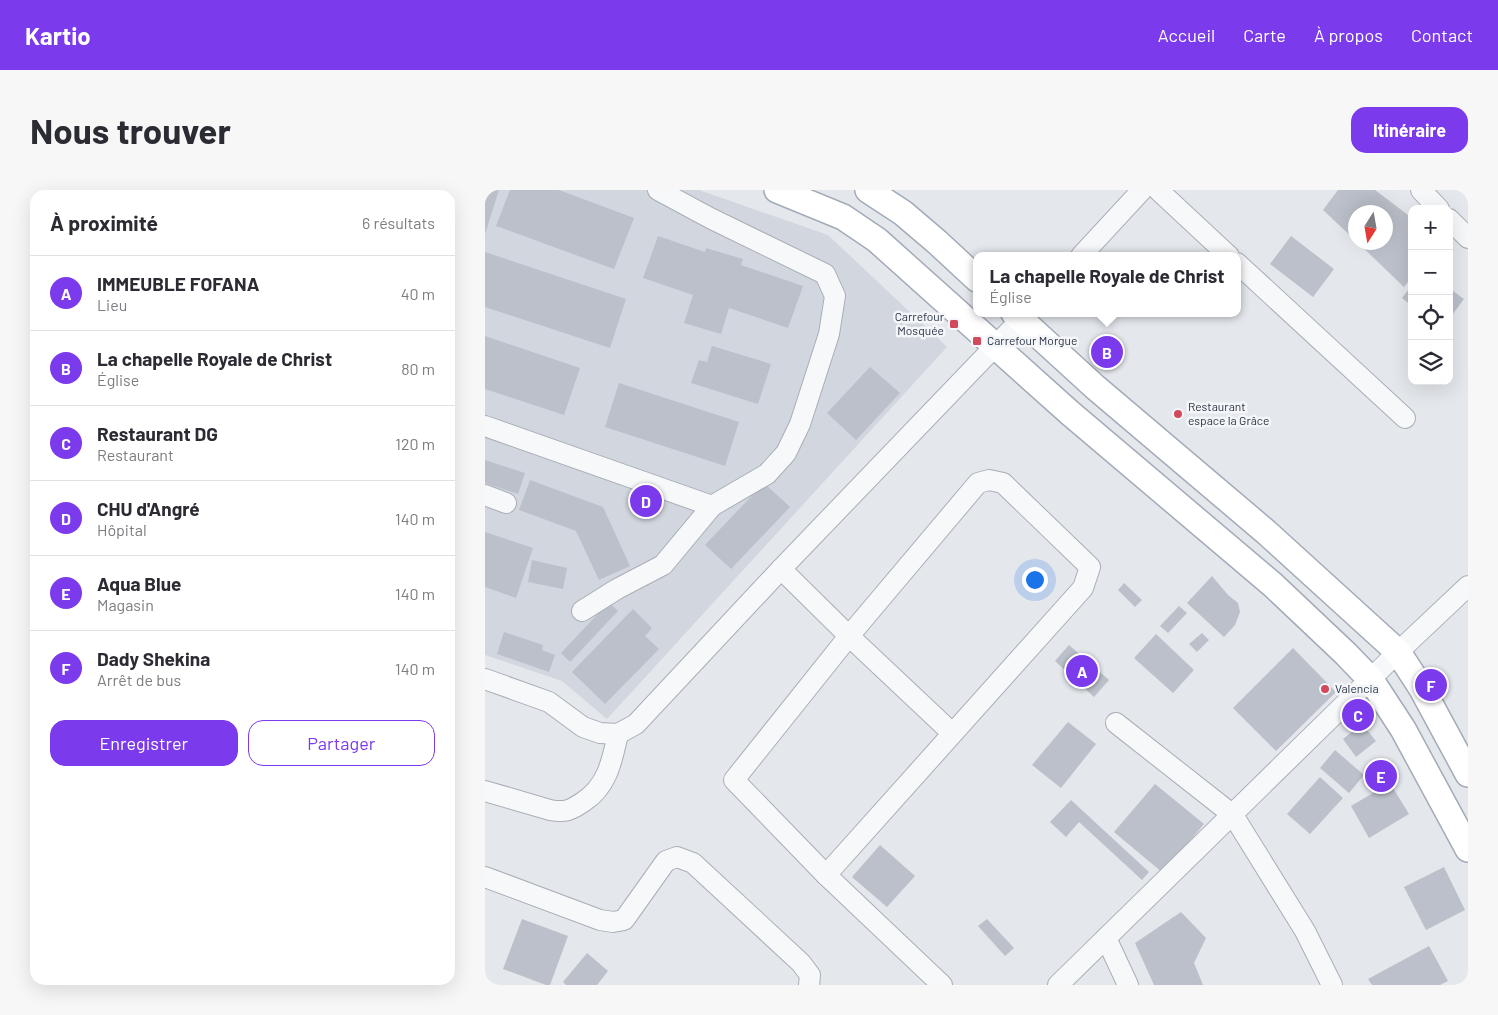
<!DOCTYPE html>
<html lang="fr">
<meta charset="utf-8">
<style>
:root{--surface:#fff;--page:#f7f7f7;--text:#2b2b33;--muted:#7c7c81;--line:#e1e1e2;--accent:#7c3aed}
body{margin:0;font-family:Barlow,sans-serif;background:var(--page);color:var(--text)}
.controls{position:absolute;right:15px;top:15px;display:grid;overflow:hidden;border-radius:10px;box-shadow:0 5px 20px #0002}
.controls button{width:45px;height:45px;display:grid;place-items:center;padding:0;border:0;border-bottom:1px solid var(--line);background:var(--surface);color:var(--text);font:25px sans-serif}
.compass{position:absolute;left:863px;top:15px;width:45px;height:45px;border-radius:50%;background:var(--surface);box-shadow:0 5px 20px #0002;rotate:191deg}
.you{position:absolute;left:549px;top:389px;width:18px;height:18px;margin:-12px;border:4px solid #fff;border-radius:50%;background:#1a73e8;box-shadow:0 0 0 8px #1a73e833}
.badge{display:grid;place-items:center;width:32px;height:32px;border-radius:50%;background:var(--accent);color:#fff;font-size:16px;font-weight:700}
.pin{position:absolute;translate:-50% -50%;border:2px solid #fff;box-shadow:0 1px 5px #0006}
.popup{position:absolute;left:488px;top:62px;width:268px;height:65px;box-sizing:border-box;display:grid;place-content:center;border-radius:10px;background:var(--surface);filter:drop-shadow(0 1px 4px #0005);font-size:16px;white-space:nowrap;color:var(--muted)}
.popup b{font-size:19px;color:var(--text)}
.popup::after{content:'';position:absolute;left:50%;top:100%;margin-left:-10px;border:10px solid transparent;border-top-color:var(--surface)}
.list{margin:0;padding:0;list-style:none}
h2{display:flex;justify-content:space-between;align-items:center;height:65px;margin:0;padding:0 20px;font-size:21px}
h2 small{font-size:16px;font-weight:400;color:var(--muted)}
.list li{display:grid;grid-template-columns:32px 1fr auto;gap:15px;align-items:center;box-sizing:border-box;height:75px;padding:0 20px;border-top:1px solid var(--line)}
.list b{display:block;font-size:19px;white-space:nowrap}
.list p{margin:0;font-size:16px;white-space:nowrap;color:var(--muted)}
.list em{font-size:16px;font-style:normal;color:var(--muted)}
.actions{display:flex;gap:10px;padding:15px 20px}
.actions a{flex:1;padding:11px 0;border:1px solid var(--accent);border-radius:15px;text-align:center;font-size:18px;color:var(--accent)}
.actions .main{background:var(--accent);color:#fff}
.icon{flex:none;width:28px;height:28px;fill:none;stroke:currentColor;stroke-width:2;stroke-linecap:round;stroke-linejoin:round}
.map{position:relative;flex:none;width:983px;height:795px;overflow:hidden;border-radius:15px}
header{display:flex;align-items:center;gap:30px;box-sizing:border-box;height:70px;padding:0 25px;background:var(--accent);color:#fff}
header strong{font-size:24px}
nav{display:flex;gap:28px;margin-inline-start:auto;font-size:18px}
.intro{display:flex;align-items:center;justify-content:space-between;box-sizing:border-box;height:120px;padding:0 30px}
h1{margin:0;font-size:35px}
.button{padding:12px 22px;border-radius:15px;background:var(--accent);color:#fff;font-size:18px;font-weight:700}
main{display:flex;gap:30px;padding:0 30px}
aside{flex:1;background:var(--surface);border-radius:15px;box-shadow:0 5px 20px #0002}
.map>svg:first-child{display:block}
</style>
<header>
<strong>Kartio</strong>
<nav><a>Accueil</a><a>Carte</a><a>À propos</a><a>Contact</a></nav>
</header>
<div class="intro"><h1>Nous trouver</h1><a class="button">Itinéraire</a></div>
<main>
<aside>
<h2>À proximité<small>6 résultats</small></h2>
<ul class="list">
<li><span class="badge">A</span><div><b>IMMEUBLE FOFANA</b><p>Lieu</p></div><em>40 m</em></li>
<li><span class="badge">B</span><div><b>La chapelle Royale de Christ</b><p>Église</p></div><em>80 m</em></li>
<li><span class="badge">C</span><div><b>Restaurant DG</b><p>Restaurant</p></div><em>120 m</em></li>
<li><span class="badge">D</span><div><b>CHU d'Angré</b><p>Hôpital</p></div><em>140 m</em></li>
<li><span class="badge">E</span><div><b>Aqua Blue</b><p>Magasin</p></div><em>140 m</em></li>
<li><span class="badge">F</span><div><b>Dady Shekina</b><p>Arrêt de bus</p></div><em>140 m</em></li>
</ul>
<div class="actions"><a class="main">Enregistrer</a><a>Partager</a></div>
</aside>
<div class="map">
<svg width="983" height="795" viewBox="0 0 983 795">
<rect width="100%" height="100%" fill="#e4e7ec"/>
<path fill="#d2d6de" d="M 0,0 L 214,0 L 343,45 L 462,157 L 122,529 L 77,491 L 0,465 Z"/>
<g fill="#bbc0ca">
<path d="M 0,0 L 14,0 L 0,44 Z"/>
<path d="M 25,0 L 74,0 L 149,28 L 129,79 L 11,36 Z"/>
<path d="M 853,0 L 890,0 L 927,28 L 927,87 L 919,97 L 872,52 L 901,52 L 901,22 L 871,22 L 871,51 L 838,20 Z"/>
<path d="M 173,46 L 220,62 L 221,58 L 258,69 L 256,75 L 318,96 L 303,138 L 244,118 L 236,144 L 199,133 L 208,105 L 158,88 Z"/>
<path d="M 806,46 L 849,79 L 828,107 L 785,74 Z"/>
<path d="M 0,62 L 141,109 L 125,158 L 0,117 Z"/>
<path d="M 927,95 L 927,116 L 917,108 Z"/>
<path d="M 964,98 L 979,109 L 964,129 Z"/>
<path d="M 0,146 L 95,178 L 79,225 L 0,199 Z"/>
<path d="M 227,156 L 286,174 L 273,214 L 206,193 L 214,170 L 222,172 Z"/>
<path d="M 385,177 L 415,203 L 371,250 L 342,223 Z"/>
<path d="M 134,193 L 254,232 L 240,276 L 120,237 Z"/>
<path d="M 0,270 L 40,283 L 33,304 L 0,293 Z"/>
<path d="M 45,290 L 118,317 L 145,376 L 114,390 L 91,341 L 34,320 Z"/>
<path d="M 279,293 L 305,317 L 246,379 L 220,355 Z"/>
<path d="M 0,342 L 48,358 L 31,408 L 0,397 Z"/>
<path d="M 47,370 L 82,378 L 78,399 L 43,392 Z"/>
<path d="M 727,386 L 743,405 L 753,413 L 755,422 L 750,435 L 739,447 L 702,413 Z"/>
<path d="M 639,393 L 657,410 L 650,417 L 633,400 Z"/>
<path d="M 124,412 L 133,421 L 85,472 L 76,463 Z"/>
<path d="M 694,416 L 702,423 L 683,443 L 675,436 Z"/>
<path d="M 148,419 L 167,438 L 160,446 L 174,459 L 120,514 L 87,482 Z"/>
<path d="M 19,442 L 58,455 L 57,460 L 70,465 L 64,482 L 12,464 Z"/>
<path d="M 717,443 L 724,450 L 712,462 L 704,454 Z"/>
<path d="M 671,444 L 709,480 L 688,503 L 649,468 Z"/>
<path d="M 584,455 L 624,490 L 609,507 L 570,471 Z"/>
<path d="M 808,458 L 851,502 L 791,561 L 748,518 Z"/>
<path d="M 583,532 L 611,554 L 576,598 L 547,575 Z"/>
<path d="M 877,534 L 891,551 L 871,567 L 858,549 Z"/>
<path d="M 850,560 L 879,585 L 864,603 L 835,578 Z"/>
<path d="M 835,587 L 858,608 L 825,644 L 802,624 Z"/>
<path d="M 905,593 L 924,624 L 884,648 L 866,616 Z"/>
<path d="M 670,594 L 719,634 L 678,683 L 629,642 Z"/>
<path d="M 586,610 L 664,682 L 657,690 L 594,632 L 581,647 L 565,632 Z"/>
<path d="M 395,655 L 430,686 L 402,717 L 367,687 Z"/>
<path d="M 959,677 L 980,720 L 941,740 L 919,697 Z"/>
<path d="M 696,722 L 721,748 L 709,773 L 718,795 L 669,795 L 650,753 Z"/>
<path d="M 37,729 L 83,746 L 65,795 L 61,795 L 18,779 Z"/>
<path d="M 502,729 L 529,758 L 520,766 L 493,736 Z"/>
<path d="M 944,756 L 963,791 L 955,795 L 887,795 L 883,789 Z"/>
<path d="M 102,763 L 123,781 L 112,795 L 81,795 L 78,792 Z"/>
</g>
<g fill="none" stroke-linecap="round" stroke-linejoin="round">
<defs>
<g id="minor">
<path d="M 673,0 L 744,66"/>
<path d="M 936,0 L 954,19"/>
<path d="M 964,29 L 983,48"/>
<path d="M 596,66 L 657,0"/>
<path d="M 752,73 L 920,228"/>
<path d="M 0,236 L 227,316"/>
<path d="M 0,305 L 21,313"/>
<path d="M 296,379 L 364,446 L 493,293 L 504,290 L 518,293 L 605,377 L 598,398 L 341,685"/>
<path d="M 97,421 L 132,399 L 178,375 L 227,316 L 282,284 L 301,263 L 315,234 L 344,144 L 350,106 L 340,84 L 225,28 L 173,0"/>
<path d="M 0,489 L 64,512 L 98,537 L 115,543 L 133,544 L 151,534 L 296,379 L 542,123"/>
<path d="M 631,533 L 748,625 L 820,741 L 847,795"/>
<path d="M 0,601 L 65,620 C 81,623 86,620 98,612 C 123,596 127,570 133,544"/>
<path d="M 0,687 L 115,730 L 128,732 L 139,730 L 181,671 L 192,667 L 208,673 L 316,773 L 325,785 L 324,795"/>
<path d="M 621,748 L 643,795"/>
<path d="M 457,795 L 341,685 L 249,590 L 364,446 L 467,543"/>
<path d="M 573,795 L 913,462 L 983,396"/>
</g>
<g id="major">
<path d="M 292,0 L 358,27 L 392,50 L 585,223 L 788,395 L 861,464 L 886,490 L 918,539 L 983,659"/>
<path d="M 383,0 L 418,23 L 452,52 L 492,89"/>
<path d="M 529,123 L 610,197 L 781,342 L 913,462 L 937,499 L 983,584"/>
</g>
</defs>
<use href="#minor" stroke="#a9aeb7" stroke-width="22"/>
<use href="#major" stroke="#a3abb8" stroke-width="28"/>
<use href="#minor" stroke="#f7f8fa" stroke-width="20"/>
<use href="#major" stroke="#fff" stroke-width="25"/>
</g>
<g fill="#d1495b" stroke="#f4f6f9" stroke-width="2">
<rect x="464" y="129" width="10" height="10" rx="2.5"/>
<rect x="487" y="146" width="10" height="10" rx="2.5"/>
<circle cx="693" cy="224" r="5"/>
<circle cx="840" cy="499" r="5"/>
</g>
<g text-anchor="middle" stroke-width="5" stroke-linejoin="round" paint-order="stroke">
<g font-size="12" fill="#2b3445" stroke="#f4f6f9" text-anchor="start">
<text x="459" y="131" text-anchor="end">Carrefour<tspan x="459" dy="14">Mosquée</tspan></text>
<text x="502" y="155">Carrefour Morgue</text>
<text x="703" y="221">Restaurant<tspan x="703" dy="14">espace la Grâce</tspan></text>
<text x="850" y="503">Valencia</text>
</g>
</g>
</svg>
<div class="controls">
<button>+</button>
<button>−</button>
<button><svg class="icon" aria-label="locate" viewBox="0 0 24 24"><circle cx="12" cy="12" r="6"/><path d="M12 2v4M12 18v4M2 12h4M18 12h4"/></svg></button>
<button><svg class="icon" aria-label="layers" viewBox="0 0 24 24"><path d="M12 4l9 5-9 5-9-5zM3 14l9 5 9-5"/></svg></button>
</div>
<svg class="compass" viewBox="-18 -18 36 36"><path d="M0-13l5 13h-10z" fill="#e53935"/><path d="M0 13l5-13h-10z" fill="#7c7c81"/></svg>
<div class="you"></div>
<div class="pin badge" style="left:597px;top:481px">A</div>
<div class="pin badge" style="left:622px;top:162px">B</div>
<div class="popup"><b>La chapelle Royale de Christ</b>Église</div>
<div class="pin badge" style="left:873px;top:525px">C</div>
<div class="pin badge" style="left:161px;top:311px">D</div>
<div class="pin badge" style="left:896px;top:586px">E</div>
<div class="pin badge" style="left:946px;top:495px">F</div>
</div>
</main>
